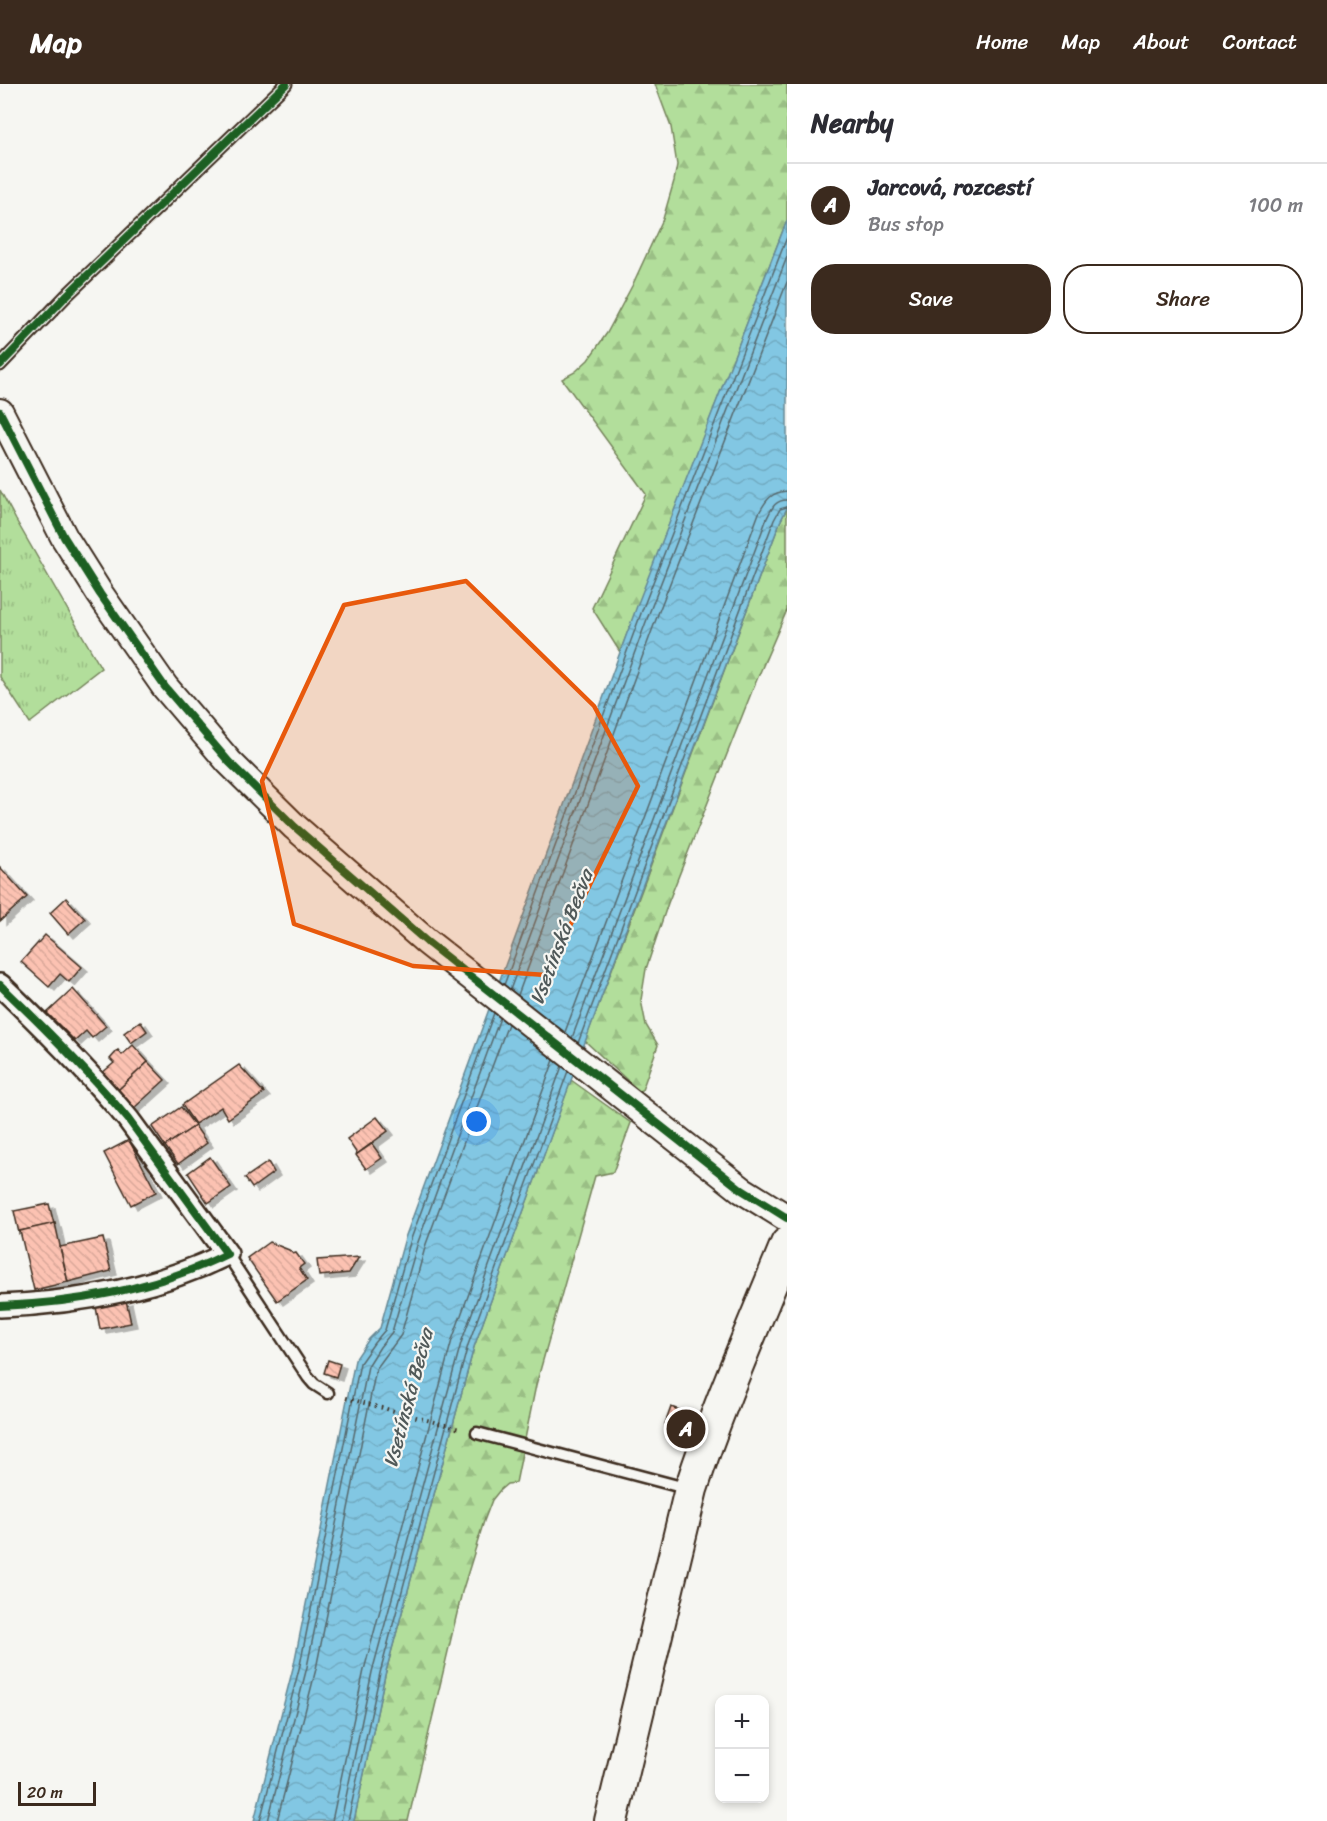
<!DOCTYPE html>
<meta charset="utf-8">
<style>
:root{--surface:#fff;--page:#f7f7f7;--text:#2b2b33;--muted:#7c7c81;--line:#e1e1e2;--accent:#3b2a1e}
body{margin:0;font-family:Sriracha,sans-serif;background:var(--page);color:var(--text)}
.controls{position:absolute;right:18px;bottom:18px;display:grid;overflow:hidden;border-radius:12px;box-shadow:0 3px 9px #0003}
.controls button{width:54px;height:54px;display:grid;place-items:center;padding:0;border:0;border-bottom:2px solid var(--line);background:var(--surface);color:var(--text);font:30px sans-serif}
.scale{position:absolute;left:18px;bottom:15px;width:78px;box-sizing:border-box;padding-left:6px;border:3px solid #3b2a1e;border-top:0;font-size:16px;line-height:21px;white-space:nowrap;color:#3b2a1e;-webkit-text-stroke:4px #f6f6f2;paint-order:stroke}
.you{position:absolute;left:477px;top:1038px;width:21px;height:21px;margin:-15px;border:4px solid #fff;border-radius:50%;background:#1a73e8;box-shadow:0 0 0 9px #1a73e833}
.badge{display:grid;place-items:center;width:39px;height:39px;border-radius:50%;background:var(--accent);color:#fff;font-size:20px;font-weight:700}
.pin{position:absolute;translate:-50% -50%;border:3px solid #fff;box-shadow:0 2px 6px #0006}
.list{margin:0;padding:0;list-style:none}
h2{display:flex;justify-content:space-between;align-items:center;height:78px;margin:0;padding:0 24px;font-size:26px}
h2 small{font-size:20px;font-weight:400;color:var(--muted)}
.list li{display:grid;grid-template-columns:39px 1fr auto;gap:18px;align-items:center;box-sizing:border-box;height:84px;padding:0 24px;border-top:2px solid var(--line)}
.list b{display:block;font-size:22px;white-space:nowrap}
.list p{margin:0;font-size:20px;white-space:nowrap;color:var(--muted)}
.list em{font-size:20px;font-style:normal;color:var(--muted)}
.actions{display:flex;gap:12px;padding:18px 24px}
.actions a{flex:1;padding:14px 0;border:2px solid var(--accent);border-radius:24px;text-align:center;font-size:21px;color:var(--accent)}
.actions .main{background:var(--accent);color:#fff}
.map{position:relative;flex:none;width:787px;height:1737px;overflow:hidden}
header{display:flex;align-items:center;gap:36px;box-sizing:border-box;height:84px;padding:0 30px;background:var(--accent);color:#fff}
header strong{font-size:28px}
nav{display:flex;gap:33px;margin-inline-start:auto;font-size:21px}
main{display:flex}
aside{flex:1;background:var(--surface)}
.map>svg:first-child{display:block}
</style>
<header>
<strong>Map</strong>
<nav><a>Home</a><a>Map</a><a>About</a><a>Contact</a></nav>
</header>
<main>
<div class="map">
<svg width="787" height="1737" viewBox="0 0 787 1737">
<defs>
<pattern id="grass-tufts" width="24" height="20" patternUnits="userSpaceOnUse" patternTransform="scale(1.5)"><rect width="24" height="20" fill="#b2de9b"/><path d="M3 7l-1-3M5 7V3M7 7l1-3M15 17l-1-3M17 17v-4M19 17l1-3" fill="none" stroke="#9abf85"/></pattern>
<pattern id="forest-firs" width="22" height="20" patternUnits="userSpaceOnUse" patternTransform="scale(1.5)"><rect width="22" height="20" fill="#b2de9b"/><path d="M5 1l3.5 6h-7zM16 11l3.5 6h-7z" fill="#9abf85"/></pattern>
<pattern id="water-waves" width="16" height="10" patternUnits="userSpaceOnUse" patternTransform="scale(1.5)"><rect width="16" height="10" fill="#82c7e3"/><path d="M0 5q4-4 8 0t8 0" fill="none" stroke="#71abc2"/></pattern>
<pattern id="building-back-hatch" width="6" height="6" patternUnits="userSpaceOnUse" patternTransform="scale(1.5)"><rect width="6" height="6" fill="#fcc2b2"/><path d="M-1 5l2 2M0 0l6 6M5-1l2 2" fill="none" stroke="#d9a799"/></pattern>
<filter id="shadow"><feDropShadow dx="6" dy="4" stdDeviation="0" flood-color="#0004"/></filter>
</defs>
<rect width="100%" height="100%" fill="#f6f6f2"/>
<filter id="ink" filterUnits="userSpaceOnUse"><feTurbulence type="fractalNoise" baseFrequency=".0167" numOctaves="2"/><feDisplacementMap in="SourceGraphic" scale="12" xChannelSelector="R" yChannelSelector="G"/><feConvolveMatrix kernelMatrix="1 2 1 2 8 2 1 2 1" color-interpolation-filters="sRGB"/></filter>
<g filter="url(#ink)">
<path fill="url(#grass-tufts)" stroke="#76845c" stroke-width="1.5" d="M 0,406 L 16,436 L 101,584 L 30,639 L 0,593 Z"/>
<g fill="url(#forest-firs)" stroke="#76845c" stroke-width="1.5">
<path d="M 655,0 L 787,0 L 787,136 L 620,568 L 592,524 L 646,410 L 562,295 L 575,288 L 588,276 L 607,249 L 632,202 L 663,135 L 674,97 L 677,81 L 671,43 Z"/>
<path d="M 787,424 L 787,526 L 752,607 L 668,819 L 646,885 L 641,916 L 646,941 L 658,961 L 641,1009 L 585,957 L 780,438 Z"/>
<path d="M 571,996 L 631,1039 L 613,1088 L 595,1092 L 536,1301 L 516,1399 L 507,1400 L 500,1406 L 492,1416 L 484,1437 L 462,1508 L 408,1737 L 354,1737 L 385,1591 L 474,1263 Z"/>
</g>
<path fill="url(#water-waves)" stroke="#668894" stroke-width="1.5" d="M 787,136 L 787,424 L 780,438 L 628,840 L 474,1263 L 385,1591 L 354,1737 L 254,1737 L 294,1580 L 355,1276 L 369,1255 L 380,1244 L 405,1154 L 637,522 Z"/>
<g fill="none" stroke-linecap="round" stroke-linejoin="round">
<g stroke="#57696d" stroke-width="1.5">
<path d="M 504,901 L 643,524 L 787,153"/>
<path d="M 510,906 L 650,527 L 787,173"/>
<path d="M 518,911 L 658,530 L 787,198"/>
<path d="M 565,948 L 759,429 C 766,416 771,408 787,407"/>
<path d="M 572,954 L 767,434 C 772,424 775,416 787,416"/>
<path d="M 578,959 L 774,436 L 780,425 L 787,423"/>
<path d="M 260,1737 L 300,1581 L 360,1279 L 374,1259 L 385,1246 L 411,1155 L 494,929"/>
<path d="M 268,1737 L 307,1583 L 368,1282 L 380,1263 L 392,1248 L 418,1158 L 500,934"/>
<path d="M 277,1737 L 316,1585 L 376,1285 L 401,1251 L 426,1160 L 508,940"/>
<path d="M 332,1737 L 364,1586 L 452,1256 L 554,976"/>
<path d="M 341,1737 L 372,1588 L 461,1259 L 562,982"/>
<path d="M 348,1737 L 380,1589 L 468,1261 L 568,987"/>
</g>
</g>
<g fill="url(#building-back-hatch)" stroke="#3b2a1e" stroke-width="1.5" filter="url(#shadow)">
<path d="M 0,783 L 27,813 L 0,837 Z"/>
<path d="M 66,814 L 85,835 L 68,850 L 50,829 Z"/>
<path d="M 45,851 L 82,883 L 69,898 L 60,890 L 49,903 L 21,878 Z"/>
<path d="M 73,905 L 106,942 L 92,954 L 86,947 L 75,957 L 47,929 Z"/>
<path d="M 140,937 L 147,947 L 131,959 L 124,949 Z"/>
<path d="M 133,961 L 148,978 L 118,1006 L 102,989 L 114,979 L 110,975 L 118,966 L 122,971 Z"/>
<path d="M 148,978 L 165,996 L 134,1024 L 118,1006 Z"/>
<path d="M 239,981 L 264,1009 L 228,1035 L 221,1023 L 195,1040 L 182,1021 Z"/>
<path d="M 181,1023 L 195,1042 L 165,1062 L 152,1043 Z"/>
<path d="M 377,1033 L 388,1047 L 357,1070 L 347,1055 Z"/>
<path d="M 195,1042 L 207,1059 L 178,1080 L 165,1062 Z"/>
<path d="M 129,1056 L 156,1108 L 131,1121 L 104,1069 Z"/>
<path d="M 372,1060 L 382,1074 L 366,1085 L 356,1071 Z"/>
<path d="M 210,1073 L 231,1103 L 208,1119 L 188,1089 Z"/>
<path d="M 268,1078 L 274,1088 L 252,1104 L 245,1094 Z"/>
<path d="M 49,1120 L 54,1140 L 20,1147 L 19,1149 L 14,1127 Z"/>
<path d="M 55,1139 L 68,1198 L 34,1206 L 20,1147 Z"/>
<path d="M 103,1154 L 111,1187 L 68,1198 L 60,1163 Z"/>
<path d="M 269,1158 L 289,1166 L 293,1170 L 296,1169 L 304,1180 L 299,1184 L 307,1196 L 277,1217 L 247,1174 Z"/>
<path d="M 359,1173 L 349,1189 L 319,1192 L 317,1176 Z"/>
<path d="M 126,1216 L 131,1239 L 100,1245 L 96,1223 Z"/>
<path d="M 328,1276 L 340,1280 L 336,1293 L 324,1289 Z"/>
<path d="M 671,1323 L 682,1327 L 676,1345 L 665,1340 Z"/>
</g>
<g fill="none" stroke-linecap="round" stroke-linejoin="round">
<defs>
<g id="service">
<path d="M 0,281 L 66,212 L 286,0"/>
<path d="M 227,1170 L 308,1293 L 314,1300 L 328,1309"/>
<path d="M 477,1349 L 689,1405"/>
</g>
<path id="minor" d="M 0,901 C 45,944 88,987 128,1035 L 227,1170 C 158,1204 77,1219 0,1222"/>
<path id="tertiary" d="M 0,328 L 64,453 L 100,510 L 165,603 L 229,678 L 295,743 L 427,858 L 742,1106 L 787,1134"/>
<path id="primary" d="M 611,1737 L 691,1405 C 718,1322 754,1241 787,1160"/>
</defs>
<use href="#service" stroke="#3b2a1e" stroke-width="15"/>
<use href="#minor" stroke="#3b2a1e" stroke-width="26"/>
<use href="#tertiary" stroke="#3b2a1e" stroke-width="30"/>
<use href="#primary" stroke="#3b2a1e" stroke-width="36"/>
<path stroke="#3b2a1e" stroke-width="4" stroke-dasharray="1.5 4.5" stroke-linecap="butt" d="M 346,1314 L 460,1345"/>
<use href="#service" stroke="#f6f6f2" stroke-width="10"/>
<use href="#minor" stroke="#f6f6f2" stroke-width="21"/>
<use href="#tertiary" stroke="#f6f6f2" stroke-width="26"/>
<use href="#primary" stroke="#f6f6f2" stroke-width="32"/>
<defs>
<g id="cycleway">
<path d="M 0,281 L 66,212 L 286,0"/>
<path d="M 0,328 L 64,453 L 100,510 L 165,603 L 229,678 L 295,743 L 427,858 L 742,1106 L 787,1134"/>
<path d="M 0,901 C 45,944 88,987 128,1035 L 227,1170 C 158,1204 77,1219 0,1222"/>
</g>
</defs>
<use href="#cycleway" stroke="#f6f6f2" stroke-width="11"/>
<use href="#cycleway" stroke="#1b5e20" stroke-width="8"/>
</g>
</g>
<path fill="#e8590c" fill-opacity="0.2" stroke="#e8590c" stroke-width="4.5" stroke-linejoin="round" d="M 466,497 L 594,622 L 638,702 L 546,891 L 413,882 L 294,840 L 262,697 L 344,521 Z"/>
<g text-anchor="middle" stroke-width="4.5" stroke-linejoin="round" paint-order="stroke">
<g font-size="20" font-style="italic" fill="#505959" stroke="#f6f6f2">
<text transform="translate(561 853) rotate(-69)" y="7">Vsetínská Bečva</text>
<text transform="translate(408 1314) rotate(-75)" y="7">Vsetínská Bečva</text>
</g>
</g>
</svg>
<div class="controls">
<button>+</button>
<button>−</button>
</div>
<div class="scale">20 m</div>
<div class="you"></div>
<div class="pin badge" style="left:686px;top:1345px">A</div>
</div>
<aside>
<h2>Nearby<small></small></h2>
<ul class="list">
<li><span class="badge">A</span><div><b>Jarcová, rozcestí</b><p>Bus stop</p></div><em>100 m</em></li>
</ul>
<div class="actions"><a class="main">Save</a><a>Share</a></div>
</aside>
</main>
